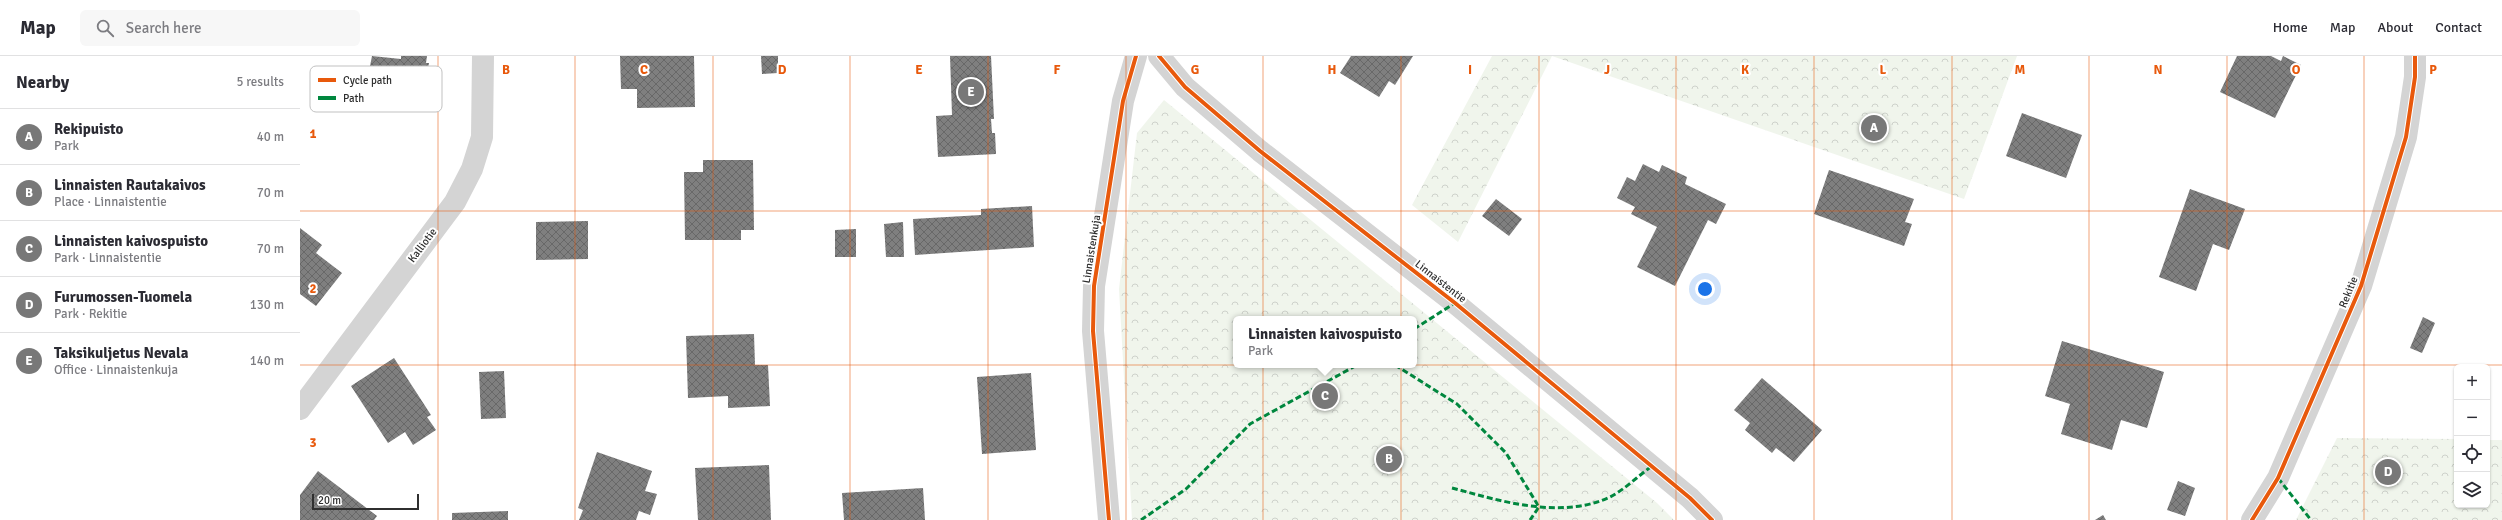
<!DOCTYPE html>
<meta charset="utf-8">
<style>
:root{--surface:#fff;--page:#f7f7f7;--text:#2b2b33;--muted:#7c7c81;--line:#e1e1e2;--accent:#787878}
body{margin:0;font-family:Signika,sans-serif;background:var(--page);color:var(--text)}
.controls{position:absolute;right:12px;bottom:12px;display:grid;overflow:hidden;border-radius:6px;box-shadow:0 1px 3px #0004}
.controls button{width:36px;height:36px;display:grid;place-items:center;padding:0;border:0;border-bottom:1px solid var(--line);background:var(--surface);color:var(--text);font:20px sans-serif}
.scale{position:absolute;left:12px;bottom:10px;width:107px;box-sizing:border-box;padding-left:4px;border:2px solid #2f2f2f;border-top:0;font-size:11px;line-height:14px;white-space:nowrap;color:#2f2f2f;-webkit-text-stroke:3px #fff;paint-order:stroke}
.you{position:absolute;left:1405px;top:233px;width:14px;height:14px;margin:-10px;border:3px solid #fff;border-radius:50%;background:#1a73e8;box-shadow:0 0 0 6px #1a73e833}
.badge{display:grid;place-items:center;width:26px;height:26px;border-radius:50%;background:var(--accent);color:#fff;font-size:13px;font-weight:700}
.pin{position:absolute;translate:-50% -50%;border:2px solid #fff;box-shadow:0 1px 4px #0006}
.popup{position:absolute;left:933px;top:260px;width:184px;height:52px;box-sizing:border-box;display:grid;place-content:center;border-radius:6px;background:var(--surface);filter:drop-shadow(0 1px 3px #0005);font-size:13px;white-space:nowrap;color:var(--muted)}
.popup b{font-size:15px;color:var(--text)}
.popup::after{content:'';position:absolute;left:50%;top:100%;margin-left:-8px;border:8px solid transparent;border-top-color:var(--surface)}
.list{margin:0;padding:0;list-style:none}
h2{display:flex;justify-content:space-between;align-items:center;height:52px;margin:0;padding:0 16px;font-size:17px}
h2 small{font-size:13px;font-weight:400;color:var(--muted)}
.list li{display:grid;grid-template-columns:26px 1fr auto;gap:12px;align-items:center;box-sizing:border-box;height:56px;padding:0 16px;border-top:1px solid var(--line)}
.list b{display:block;font-size:15px;white-space:nowrap}
.list p{margin:0;font-size:13px;white-space:nowrap;color:var(--muted)}
.list em{font-size:13px;font-style:normal;color:var(--muted)}
.icon{flex:none;width:22px;height:22px;fill:none;stroke:currentColor;stroke-width:2;stroke-linecap:round;stroke-linejoin:round}
.map{position:relative;flex:none;width:2202px;height:464px;overflow:hidden}
header{display:flex;align-items:center;gap:24px;box-sizing:border-box;height:56px;padding:0 20px;background:var(--surface);border-bottom:1px solid var(--line)}
header strong{font-size:19px}
nav{display:flex;gap:22px;margin-inline-start:auto;font-size:14px}
.search{width:280px;height:36px;background:var(--page);display:flex;align-items:center;gap:10px;box-sizing:border-box;padding:0 14px;border-radius:6px;color:var(--muted);font-size:15px}
main{display:flex}
aside{flex:1;background:var(--surface)}
.map>svg:first-child{display:block}
</style>
<header>
<strong>Map</strong>
<div class="search"><svg class="icon" aria-label="search" viewBox="0 0 24 24"><circle cx="10" cy="10" r="6"/><path d="M15 15l6 6"/></svg>Search here</div>
<nav><a>Home</a><a>Map</a><a>About</a><a>Contact</a></nav>
</header>
<main>
<aside>
<h2>Nearby<small>5 results</small></h2>
<ul class="list">
<li><span class="badge">A</span><div><b>Rekipuisto</b><p>Park</p></div><em>40 m</em></li>
<li><span class="badge">B</span><div><b>Linnaisten Rautakaivos</b><p>Place · Linnaistentie</p></div><em>70 m</em></li>
<li><span class="badge">C</span><div><b>Linnaisten kaivospuisto</b><p>Park · Linnaistentie</p></div><em>70 m</em></li>
<li><span class="badge">D</span><div><b>Furumossen-Tuomela</b><p>Park · Rekitie</p></div><em>130 m</em></li>
<li><span class="badge">E</span><div><b>Taksikuljetus Nevala</b><p>Office · Linnaistenkuja</p></div><em>140 m</em></li>
</ul>
</aside>
<div class="map">
<svg width="2202" height="464" viewBox="0 0 2202 464">
<defs>
<pattern id="forest-crowns" width="20" height="18" patternUnits="userSpaceOnUse"><rect width="20" height="18" fill="#f0f5ec"/><path d="M2 6a3 3 0 1 1 6 0M12 15a3 3 0 1 1 6 0" fill="none" stroke="#ced2cb"/></pattern>
<pattern id="building-cross-hatch" width="8" height="8" patternUnits="userSpaceOnUse"><rect width="8" height="8" fill="#7f7f7f"/><path d="M0 0l8 8M0 8l8-8" fill="none" stroke="#686868"/></pattern>
</defs>
<rect width="100%" height="100%" fill="#fff"/>
<g fill="url(#forest-crowns)" fill-rule="evenodd">
<path d="M 1192,0 L 1717,0 L 1664,143 L 1252,0 L 1158,186 L 1112,149 Z"/>
<path d="M 864,44 L 1357,447 L 1374,464 L 832,464 L 819,233 L 837,77 ZM 936,263 L 1114,263 L 1114,309 L 936,309 Z"/>
<path d="M 2037,382 L 2157,383 L 2157,449 L 2187,449 L 2187,384 L 2202,384 L 2202,464 L 1996,464 Z"/>
</g>
<g fill="url(#building-cross-hatch)">
<path d="M 72,0 L 101,3 L 101,0 L 127,0 L 126,7 L 129,7 L 119,56 L 63,46 Z"/>
<path d="M 320,0 L 394,0 L 395,51 L 337,52 L 337,33 L 321,33 Z"/>
<path d="M 461,0 L 478,0 L 478,17 L 462,18 Z"/>
<path d="M 650,0 L 691,0 L 694,63 L 691,63 L 692,77 L 695,77 L 696,98 L 638,101 L 636,60 L 652,59 Z"/>
<path d="M 1051,0 L 1113,0 L 1095,29 L 1089,25 L 1079,41 L 1040,17 Z"/>
<path d="M 1937,0 L 1971,0 L 1981,5 L 1983,0 L 2001,9 L 1975,62 L 1920,36 Z"/>
<path d="M 1722,57 L 1782,79 L 1766,122 L 1706,100 Z"/>
<path d="M 403,104 L 453,104 L 454,174 L 441,174 L 441,184 L 385,184 L 384,116 L 403,116 Z"/>
<path d="M 1343,108 L 1359,116 L 1362,109 L 1387,121 L 1385,128 L 1426,148 L 1416,168 L 1408,164 L 1375,230 L 1337,211 L 1357,171 L 1331,158 L 1335,151 L 1317,142 L 1327,121 L 1335,125 Z"/>
<path d="M 1529,114 L 1614,143 L 1605,166 L 1612,168 L 1604,190 L 1514,158 Z"/>
<path d="M 1890,133 L 1945,153 L 1929,194 L 1913,188 L 1896,235 L 1859,221 Z"/>
<path d="M 1196,143 L 1222,163 L 1209,180 L 1182,160 Z"/>
<path d="M 732,150 L 734,191 L 615,199 L 613,163 L 681,159 L 681,153 Z"/>
<path d="M 288,165 L 288,203 L 236,204 L 236,166 Z"/>
<path d="M 603,166 L 604,201 L 586,201 L 584,168 Z"/>
<path d="M 0,172 L 22,189 L 16,197 L 42,217 L 16,250 L 0,238 Z"/>
<path d="M 556,173 L 556,201 L 535,201 L 535,174 Z"/>
<path d="M 2123,261 L 2135,267 L 2122,297 L 2110,292 Z"/>
<path d="M 454,278 L 455,309 L 468,309 L 470,350 L 428,352 L 428,340 L 388,342 L 386,280 Z"/>
<path d="M 1762,285 L 1864,316 L 1847,372 L 1821,364 L 1812,394 L 1761,378 L 1770,348 L 1745,340 Z"/>
<path d="M 94,302 L 131,359 L 127,361 L 136,374 L 113,389 L 105,376 L 88,387 L 51,330 Z"/>
<path d="M 204,315 L 206,362 L 181,363 L 179,316 Z"/>
<path d="M 731,317 L 736,394 L 682,398 L 677,321 Z"/>
<path d="M 1462,322 L 1522,374 L 1494,406 L 1476,392 L 1472,397 L 1445,374 L 1450,367 L 1434,354 Z"/>
<path d="M 297,396 L 352,415 L 345,435 L 357,438 L 350,459 L 339,455 L 336,464 L 279,464 L 283,454 L 278,452 Z"/>
<path d="M 469,409 L 471,464 L 398,464 L 395,412 Z"/>
<path d="M 18,415 L 77,460 L 74,464 L 0,464 L 0,439 Z"/>
<path d="M 1878,425 L 1895,432 L 1885,460 L 1867,454 Z"/>
<path d="M 623,432 L 625,464 L 544,464 L 542,437 Z"/>
<path d="M 208,455 L 208,464 L 152,464 L 152,457 Z"/>
<path d="M 1803,459 L 1806,464 L 1795,464 Z"/>
</g>
<g fill="none" stroke-linecap="round" stroke-linejoin="round">
<g stroke="#d4d4d4" stroke-width="22">
<path d="M 859,0 L 885,31 L 960,95 L 1155,247 L 1390,442 L 1412,464"/>
<path d="M 0,353 L 155,146 L 172,113 L 182,81 L 183,0"/>
<path d="M 809,464 L 793,275 L 794,230 L 823,45 L 836,0"/>
<path d="M 1952,464 L 1978,422 L 2061,230 L 2106,81 L 2115,21 L 2115,0"/>
</g>
<g stroke="#00873e" stroke-width="3" stroke-dasharray="6 3" stroke-linecap="butt">
<path d="M 1114,273 L 1155,247"/>
<path d="M 1095,309 L 1157,348 L 1206,397 L 1239,451 L 1230,464"/>
<path d="M 1978,422 L 2011,464"/>
<path d="M 1152,432 C 1201,445 1260,464 1310,441 C 1324,434 1338,420 1352,410"/>
<path d="M 841,464 L 886,433 L 950,368 L 1057,309"/>
</g>
<defs>
<g id="cycleway">
<path d="M 859,0 L 885,31 L 960,95 L 1155,247 L 1390,442 L 1412,464"/>
<path d="M 809,464 L 793,275 L 794,230 L 823,45 L 836,0"/>
<path d="M 1952,464 L 1978,422 L 2061,230 L 2106,81 L 2115,21 L 2115,0"/>
</g>
</defs>
<use href="#cycleway" stroke="#fff" stroke-width="6"/>
<use href="#cycleway" stroke="#e8590c" stroke-width="4"/>
</g>
<path fill="none" stroke="#e8590c" stroke-width="1" stroke-opacity="0.55" d="M 138,0 L 138,464M 275,0 L 275,464M 413,0 L 413,464M 550,0 L 550,464M 688,0 L 688,464M 826,0 L 826,464M 963,0 L 963,464M 1101,0 L 1101,464M 1239,0 L 1239,464M 1376,0 L 1376,464M 1514,0 L 1514,464M 1652,0 L 1652,464M 1789,0 L 1789,464M 1927,0 L 1927,464M 2064,0 L 2064,464M 0,155 L 2202,155M 0,309 L 2202,309"/>
<g text-anchor="middle" stroke-width="4" stroke-linejoin="round" paint-order="stroke">
<g font-size="11" fill="#2f2f2f" stroke="#fff">
<text transform="translate(122 189) rotate(-53)" y="4">Kalliotie</text>
<text transform="translate(791 193) rotate(-81)" y="4">Linnaistenkuja</text>
<text transform="translate(1141 225) rotate(38)" y="4">Linnaistentie</text>
<text transform="translate(2048 236) rotate(-68)" y="4">Rekitie</text>
</g>
</g>
<rect x="10" y="10" width="132" height="46" rx="6" fill="#fff" stroke="#c1c1c1" stroke-width="1"/>
<rect x="18" y="22" width="18" height="4" fill="#e8590c"/>
<rect x="18" y="40" width="18" height="4" fill="#00873e"/>
<g font-size="11" fill="#2f2f2f">
<text x="43" y="28">Cycle path</text>
<text x="43" y="46">Path</text>
</g>
<g font-size="13" text-anchor="middle" font-weight="bold" fill="#e8590c" stroke="#fff" stroke-width="4" stroke-linejoin="round" paint-order="stroke">
<text x="206" y="18">B</text>
<text x="344" y="18">C</text>
<text x="482" y="18">D</text>
<text x="619" y="18">E</text>
<text x="757" y="18">F</text>
<text x="895" y="18">G</text>
<text x="1032" y="18">H</text>
<text x="1170" y="18">I</text>
<text x="1307" y="18">J</text>
<text x="1445" y="18">K</text>
<text x="1583" y="18">L</text>
<text x="1720" y="18">M</text>
<text x="1858" y="18">N</text>
<text x="1996" y="18">O</text>
<text x="2133" y="18">P</text>
<text x="13" y="82">1</text>
<text x="13" y="237">2</text>
<text x="13" y="391">3</text>
</g>
</svg>
<div class="controls">
<button>+</button>
<button>−</button>
<button><svg class="icon" aria-label="locate" viewBox="0 0 24 24"><circle cx="12" cy="12" r="6"/><path d="M12 2v4M12 18v4M2 12h4M18 12h4"/></svg></button>
<button><svg class="icon" aria-label="layers" viewBox="0 0 24 24"><path d="M12 4l9 5-9 5-9-5zM3 14l9 5 9-5"/></svg></button>
</div>
<div class="scale">20 m</div>
<div class="you"></div>
<div class="pin badge" style="left:1574px;top:72px">A</div>
<div class="pin badge" style="left:1089px;top:403px">B</div>
<div class="pin badge" style="left:1025px;top:340px">C</div>
<div class="popup"><b>Linnaisten kaivospuisto</b>Park</div>
<div class="pin badge" style="left:2088px;top:416px">D</div>
<div class="pin badge" style="left:671px;top:36px">E</div>
</div>
</main>
